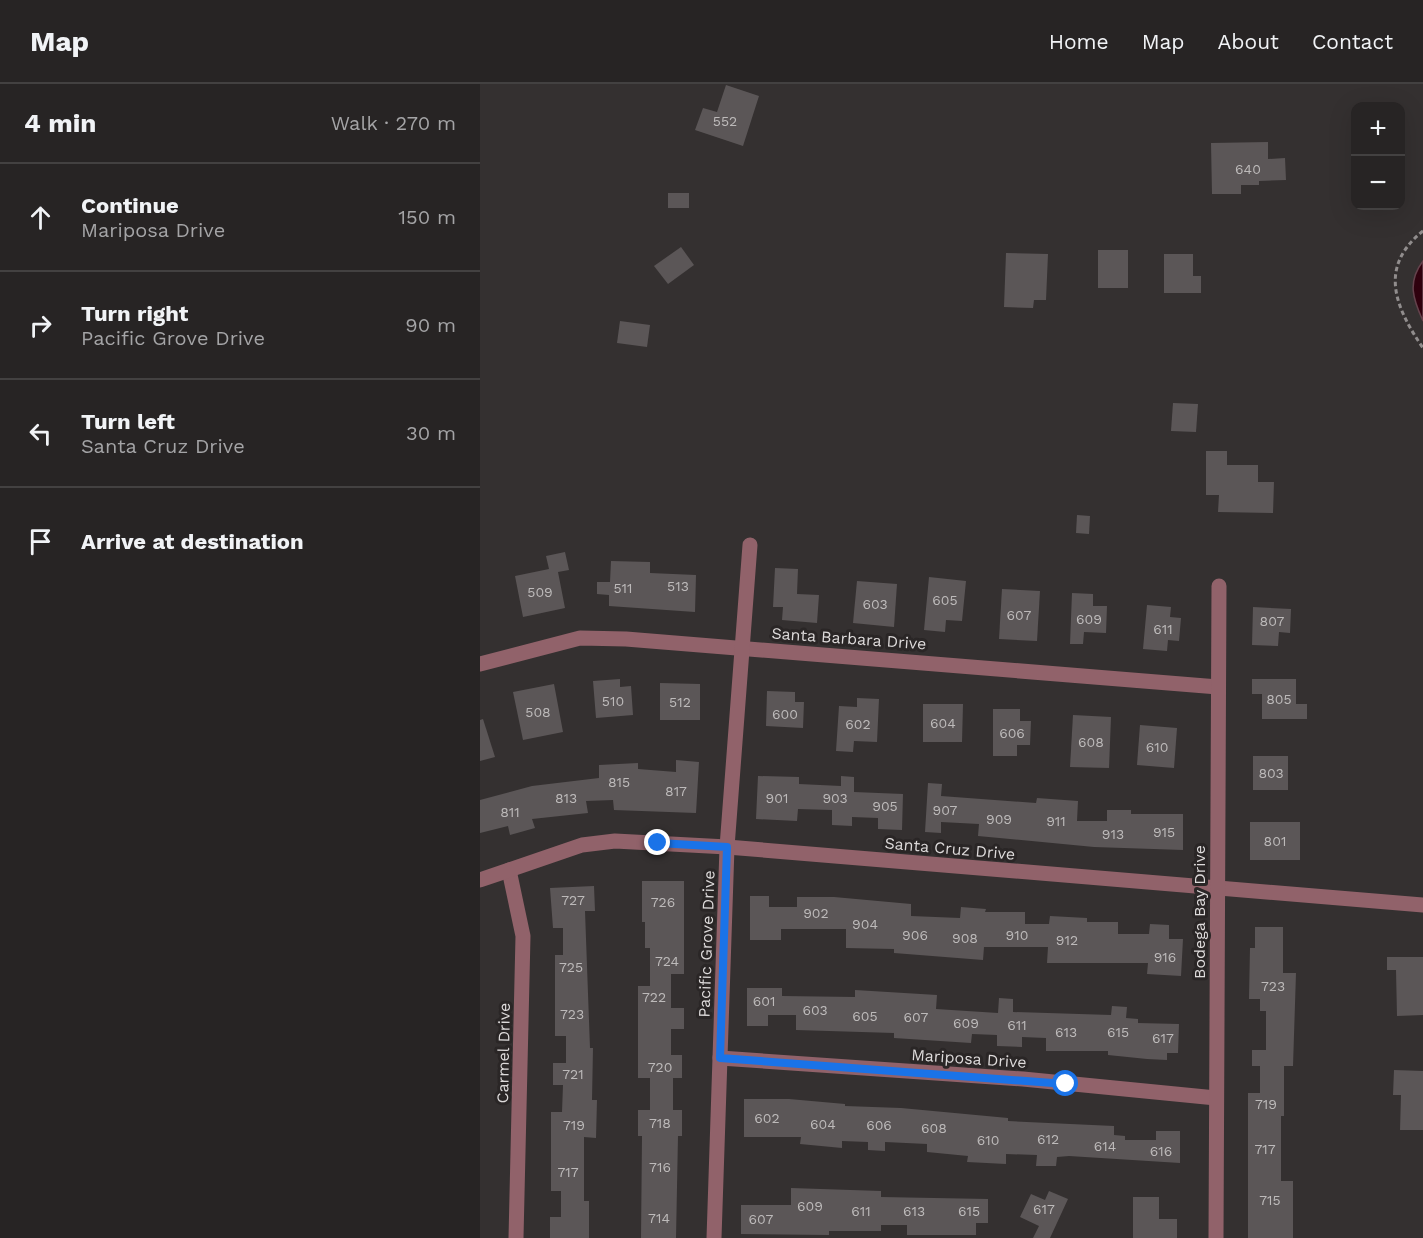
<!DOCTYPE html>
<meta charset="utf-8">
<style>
:root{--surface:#272424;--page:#333031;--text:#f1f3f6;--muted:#a4a4a6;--line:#434141}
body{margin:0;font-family:"Work Sans",sans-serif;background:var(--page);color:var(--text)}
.controls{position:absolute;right:18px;top:18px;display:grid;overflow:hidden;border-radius:12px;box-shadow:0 6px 24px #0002}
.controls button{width:54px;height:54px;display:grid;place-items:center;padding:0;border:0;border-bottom:2px solid var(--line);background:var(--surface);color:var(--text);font:30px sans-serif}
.stop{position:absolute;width:18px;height:18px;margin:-14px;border:4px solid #1a73e8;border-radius:50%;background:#fff}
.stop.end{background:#1a73e8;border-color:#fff;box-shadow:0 2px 6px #0008}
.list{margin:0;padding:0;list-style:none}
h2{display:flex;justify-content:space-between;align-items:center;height:78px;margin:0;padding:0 24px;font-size:26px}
h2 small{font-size:20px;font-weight:400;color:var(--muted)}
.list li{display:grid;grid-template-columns:39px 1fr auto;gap:18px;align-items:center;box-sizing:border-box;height:108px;padding:0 24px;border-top:2px solid var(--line)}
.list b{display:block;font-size:22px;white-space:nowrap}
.list p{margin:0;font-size:20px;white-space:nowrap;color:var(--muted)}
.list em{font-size:20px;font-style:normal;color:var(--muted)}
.icon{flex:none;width:33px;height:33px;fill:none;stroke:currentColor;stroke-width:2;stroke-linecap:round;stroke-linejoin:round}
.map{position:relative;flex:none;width:943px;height:1154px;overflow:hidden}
header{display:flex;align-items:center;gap:36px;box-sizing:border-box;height:84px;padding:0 30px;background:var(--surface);border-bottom:2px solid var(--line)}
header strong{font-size:28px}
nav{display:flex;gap:33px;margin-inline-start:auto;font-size:21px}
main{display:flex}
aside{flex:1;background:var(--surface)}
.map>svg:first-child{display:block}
</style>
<header>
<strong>Map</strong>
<nav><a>Home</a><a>Map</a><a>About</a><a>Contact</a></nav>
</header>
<main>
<aside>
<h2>4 min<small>Walk · 270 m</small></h2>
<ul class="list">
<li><svg class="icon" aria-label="ahead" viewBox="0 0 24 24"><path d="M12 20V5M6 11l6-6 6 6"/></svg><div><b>Continue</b><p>Mariposa Drive</p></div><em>150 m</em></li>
<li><svg class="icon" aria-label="right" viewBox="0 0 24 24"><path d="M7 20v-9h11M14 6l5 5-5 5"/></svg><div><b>Turn right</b><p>Pacific Grove Drive</p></div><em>90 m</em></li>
<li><svg class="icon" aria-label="left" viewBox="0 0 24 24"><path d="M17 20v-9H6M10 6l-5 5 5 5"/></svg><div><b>Turn left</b><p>Santa Cruz Drive</p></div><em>30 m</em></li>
<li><svg class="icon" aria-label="arrive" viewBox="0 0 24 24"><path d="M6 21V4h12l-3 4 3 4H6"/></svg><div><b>Arrive at destination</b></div></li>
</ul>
</aside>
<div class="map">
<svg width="943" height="1154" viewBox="0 0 943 1154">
<rect width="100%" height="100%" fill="#343030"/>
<path fill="#2f010e" stroke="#64424c" stroke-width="1.5" d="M 943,177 L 943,237 C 933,215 927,198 943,177 Z"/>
<g fill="#5b5657">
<path d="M 246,1 L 279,12 L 263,62 L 215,46 L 223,24 L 237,28 Z"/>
<path d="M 788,58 L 788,75 L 805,74 L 806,96 L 779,97 L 779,101 L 761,101 L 761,110 L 732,110 L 731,59 Z"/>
<rect x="188" y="109" width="21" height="15"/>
<path d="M 201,163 L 214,181 L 188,200 L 174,182 Z"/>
<rect x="618" y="166" width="30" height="38"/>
<path d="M 526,169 L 568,170 L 566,216 L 554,216 L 553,224 L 524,223 Z"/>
<path d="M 684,170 L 713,170 L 713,192 L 721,192 L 721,209 L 684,209 Z"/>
<path d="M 140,237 L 170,241 L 167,263 L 137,259 Z"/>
<path d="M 693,319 L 718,320 L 716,348 L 691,347 Z"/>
<path d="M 726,367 L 747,367 L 747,381 L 778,381 L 778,398 L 794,398 L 793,429 L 738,428 L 739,411 L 726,411 Z"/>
<path d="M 597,431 L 610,432 L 609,450 L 596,449 Z"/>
<path d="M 85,468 L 89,486 L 78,488 L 85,524 L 43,533 L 35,492 L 69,485 L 66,472 Z"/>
<path d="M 131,477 L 170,478 L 170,489 L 216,491 L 215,528 L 129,522 L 129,511 L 117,510 L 117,498 L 130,498 Z"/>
<path d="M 295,484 L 318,485 L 317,510 L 339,511 L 337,539 L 302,536 L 303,523 L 293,523 Z"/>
<path d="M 449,493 L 486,497 L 482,537 L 466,536 L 465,548 L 444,546 Z"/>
<path d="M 377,497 L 417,500 L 414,543 L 373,539 Z"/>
<path d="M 522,505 L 560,507 L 557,557 L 519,555 Z"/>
<path d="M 592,509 L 613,510 L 613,522 L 627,522 L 626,549 L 604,548 L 603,560 L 590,560 Z"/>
<path d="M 667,521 L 691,523 L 690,533 L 701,534 L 699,557 L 688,556 L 687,567 L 663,565 Z"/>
<path d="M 773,523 L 811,525 L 810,549 L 799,548 L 798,562 L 772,561 Z"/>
<path d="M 140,595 L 140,603 L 151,602 L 153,631 L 116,634 L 113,597 Z"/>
<path d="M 772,595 L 816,595 L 816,620 L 827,620 L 827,635 L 782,635 L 782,610 L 772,610 Z"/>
<path d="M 180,599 L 220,600 L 220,636 L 180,636 Z"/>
<path d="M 74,600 L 83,648 L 43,656 L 33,608 Z"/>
<path d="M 287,607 L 315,608 L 315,618 L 324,618 L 323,644 L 286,642 Z"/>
<path d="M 377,614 L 399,615 L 397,658 L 374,657 L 373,668 L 356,667 L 359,622 L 377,623 Z"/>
<path d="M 443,620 L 483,620 L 482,658 L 443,658 Z"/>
<path d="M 513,625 L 540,625 L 540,637 L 551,637 L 550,661 L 537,661 L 537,672 L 513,672 Z"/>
<path d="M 593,631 L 631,633 L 629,684 L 590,683 Z"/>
<path d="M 3,635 L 15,673 L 0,677 L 0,636 Z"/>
<path d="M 660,641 L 697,644 L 694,684 L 657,681 Z"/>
<rect x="773" y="672" width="35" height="34"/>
<path d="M 196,676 L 219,678 L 216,729 L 134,726 L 133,716 L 106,717 L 108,729 L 52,735 L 55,744 L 30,751 L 28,742 L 0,749 L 0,716 L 52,702 L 119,694 L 119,681 L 158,679 L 158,685 L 196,688 Z"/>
<path d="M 278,692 L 319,693 L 319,700 L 361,702 L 361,692 L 374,693 L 374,708 L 423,710 L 422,746 L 398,745 L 398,734 L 372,733 L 372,742 L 352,741 L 352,726 L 318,725 L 317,737 L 276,735 Z"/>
<path d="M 448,699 L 462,700 L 461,712 L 556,719 L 557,714 L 598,717 L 597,737 L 627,737 L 627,726 L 651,726 L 651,730 L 703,730 L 703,766 L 614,763 L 498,752 L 499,740 L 461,738 L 461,749 L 445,748 Z"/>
<rect x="770" y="738" width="50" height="38"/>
<path d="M 162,797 L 204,797 L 204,890 L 191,890 L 191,924 L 204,924 L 204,945 L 191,945 L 191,971 L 202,971 L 202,994 L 193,994 L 193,1026 L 202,1026 L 202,1052 L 198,1052 L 196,1154 L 161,1154 L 162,1052 L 158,1052 L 158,1026 L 170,1026 L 170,994 L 158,994 L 158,902 L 170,902 L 170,864 L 165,864 L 165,838 L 162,838 Z"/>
<path d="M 114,802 L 115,827 L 105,827 L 110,964 L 113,964 L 112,1016 L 117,1016 L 116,1054 L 104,1053 L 104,1117 L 109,1117 L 109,1154 L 70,1154 L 70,1133 L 81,1133 L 81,1107 L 71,1107 L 71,1028 L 82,1028 L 83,1001 L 73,1001 L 73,979 L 86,979 L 86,952 L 75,952 L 75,871 L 83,871 L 83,844 L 73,844 L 70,804 Z"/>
<path d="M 270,812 L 289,812 L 289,823 L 317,823 L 317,813 L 354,813 L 431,820 L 431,832 L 480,834 L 481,823 L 506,825 L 505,828 L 545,828 L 545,840 L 569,840 L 570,832 L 607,834 L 607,838 L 638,838 L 638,850 L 669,850 L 670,840 L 689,841 L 689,855 L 703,855 L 701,892 L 667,890 L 668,879 L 567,879 L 568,863 L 504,863 L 503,876 L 414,869 L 414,865 L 366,864 L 366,845 L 301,845 L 301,856 L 270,856 Z"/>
<path d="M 775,843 L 803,843 L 803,889 L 816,889 L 813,982 L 804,982 L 804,1032 L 801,1032 L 801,1097 L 813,1097 L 813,1154 L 768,1154 L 768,1009 L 780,1009 L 780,982 L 772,982 L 772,966 L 786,966 L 786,927 L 780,927 L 780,915 L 769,915 L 770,864 L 775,864 Z"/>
<path d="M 907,873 L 943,873 L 943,931 L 917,932 L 916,886 L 907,886 Z"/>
<path d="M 267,904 L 302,904 L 302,912 L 375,913 L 375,906 L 457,911 L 456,925 L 518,929 L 519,914 L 533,915 L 533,928 L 631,931 L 632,922 L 647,923 L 646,934 L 658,935 L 658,939 L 699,940 L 698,969 L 687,969 L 687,976 L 667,975 L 628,971 L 628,967 L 566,967 L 566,954 L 542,953 L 542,963 L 517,962 L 517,951 L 492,950 L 491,959 L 414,954 L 414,949 L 316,946 L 316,931 L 288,931 L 288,942 L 267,942 Z"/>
<path d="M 914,986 L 943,987 L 943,1046 L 920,1046 L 921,1011 L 913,1011 Z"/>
<path d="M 264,1015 L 309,1015 L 365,1020 L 365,1022 L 421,1024 L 528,1034 L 528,1037 L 634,1042 L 634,1051 L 645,1052 L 645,1056 L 676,1056 L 676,1047 L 700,1047 L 700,1079 L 589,1072 L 577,1073 L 576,1082 L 556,1082 L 557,1071 L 526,1070 L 526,1080 L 487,1078 L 488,1072 L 447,1068 L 447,1060 L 405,1058 L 405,1067 L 388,1066 L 388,1058 L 362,1057 L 362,1064 L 320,1060 L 321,1053 L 264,1053 Z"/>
<path d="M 311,1104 L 401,1107 L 401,1113 L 508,1115 L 508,1139 L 496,1139 L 496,1151 L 427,1151 L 427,1141 L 401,1141 L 401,1147 L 349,1147 L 349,1151 L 261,1150 L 261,1121 L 311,1121 Z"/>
<path d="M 569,1107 L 588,1115 L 570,1154 L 553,1154 L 559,1142 L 540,1133 L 551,1110 L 565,1116 Z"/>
<path d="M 653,1113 L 679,1113 L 679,1135 L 697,1135 L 697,1154 L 653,1154 Z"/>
</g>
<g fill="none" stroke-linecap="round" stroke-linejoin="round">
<path stroke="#918d8d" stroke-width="3" stroke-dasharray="4.5 3" stroke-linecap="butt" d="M 943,147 C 898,183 915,223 943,264"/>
<g stroke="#91626a" stroke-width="15">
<path d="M 0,580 L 100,554 L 146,555 L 738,603"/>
<path d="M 29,786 L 43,852 L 36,1154"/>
<path d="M 0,796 L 102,761 L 135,757 L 247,763 L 943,821"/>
<path d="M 240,974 L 543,995 L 736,1014"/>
<path d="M 234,1154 L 247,763 L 270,461"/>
<path d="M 736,1154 L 739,502"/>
</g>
</g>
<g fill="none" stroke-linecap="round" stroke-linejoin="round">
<path stroke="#1a73e8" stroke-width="8" d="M 178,759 L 247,763 L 240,974 L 586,1000"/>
</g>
<g text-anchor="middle" stroke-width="6" stroke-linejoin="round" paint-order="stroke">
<g font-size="14" fill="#bdbaba">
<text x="245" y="42">552</text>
<text x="768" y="90">640</text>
<text x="198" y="507">513</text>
<text x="143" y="509">511</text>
<text x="60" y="513">509</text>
<text x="465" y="521">605</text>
<text x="395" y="525">603</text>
<text x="539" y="536">607</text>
<text x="609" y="540">609</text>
<text x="792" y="542">807</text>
<text x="683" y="550">611</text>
<text x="799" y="620">805</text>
<text x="133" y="622">510</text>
<text x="200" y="623">512</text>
<text x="58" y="633">508</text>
<text x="305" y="635">600</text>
<text x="463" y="644">604</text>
<text x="378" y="645">602</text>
<text x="532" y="654">606</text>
<text x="611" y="663">608</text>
<text x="677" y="668">610</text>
<text x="791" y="694">803</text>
<text x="139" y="703">815</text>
<text x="196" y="712">817</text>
<text x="86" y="719">813</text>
<text x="297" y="719">901</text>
<text x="355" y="719">903</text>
<text x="405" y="727">905</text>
<text x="465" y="731">907</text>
<text x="30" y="733">811</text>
<text x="519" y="740">909</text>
<text x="576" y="742">911</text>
<text x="684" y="753">915</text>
<text x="633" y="755">913</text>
<text x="795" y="762">801</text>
<text x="93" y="821">727</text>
<text x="183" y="823">726</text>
<text x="336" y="834">902</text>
<text x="385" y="845">904</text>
<text x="435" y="856">906</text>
<text x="537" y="856">910</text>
<text x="485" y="859">908</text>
<text x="587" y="861">912</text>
<text x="685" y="878">916</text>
<text x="187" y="882">724</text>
<text x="91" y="888">725</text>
<text x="793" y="907">723</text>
<text x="174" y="918">722</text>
<text x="284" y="922">601</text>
<text x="335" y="931">603</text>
<text x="92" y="935">723</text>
<text x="385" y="937">605</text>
<text x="436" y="938">607</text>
<text x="486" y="944">609</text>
<text x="537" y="946">611</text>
<text x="586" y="953">613</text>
<text x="638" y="953">615</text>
<text x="683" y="959">617</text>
<text x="180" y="988">720</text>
<text x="93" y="995">721</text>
<text x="786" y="1025">719</text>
<text x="287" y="1039">602</text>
<text x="180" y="1044">718</text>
<text x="343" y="1045">604</text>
<text x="94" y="1046">719</text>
<text x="399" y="1046">606</text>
<text x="454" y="1049">608</text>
<text x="568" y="1060">612</text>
<text x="508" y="1061">610</text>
<text x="625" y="1067">614</text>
<text x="785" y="1070">717</text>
<text x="681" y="1072">616</text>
<text x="180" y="1088">716</text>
<text x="88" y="1093">717</text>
<text x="790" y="1121">715</text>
<text x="330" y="1127">609</text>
<text x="564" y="1130">617</text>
<text x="381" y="1132">611</text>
<text x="434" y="1132">613</text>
<text x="489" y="1132">615</text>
<text x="179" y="1139">714</text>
<text x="281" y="1140">607</text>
</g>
<g font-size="16" fill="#dedbdb" stroke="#2a2626">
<text transform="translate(369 554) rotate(4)" y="6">Santa Barbara Drive</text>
<text transform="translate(470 764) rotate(5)" y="6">Santa Cruz Drive</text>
<text transform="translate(719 828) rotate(-90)" y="6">Bodega Bay Drive</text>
<text transform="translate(226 860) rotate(-88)" y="6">Pacific Grove Drive</text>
<text transform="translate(23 969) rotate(-89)" y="6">Carmel Drive</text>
<text transform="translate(489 974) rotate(4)" y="6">Mariposa Drive</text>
</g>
</g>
</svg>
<div class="controls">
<button>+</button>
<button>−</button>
</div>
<div class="stop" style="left:586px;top:1000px"></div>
<div class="stop end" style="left:178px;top:759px"></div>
</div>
</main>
